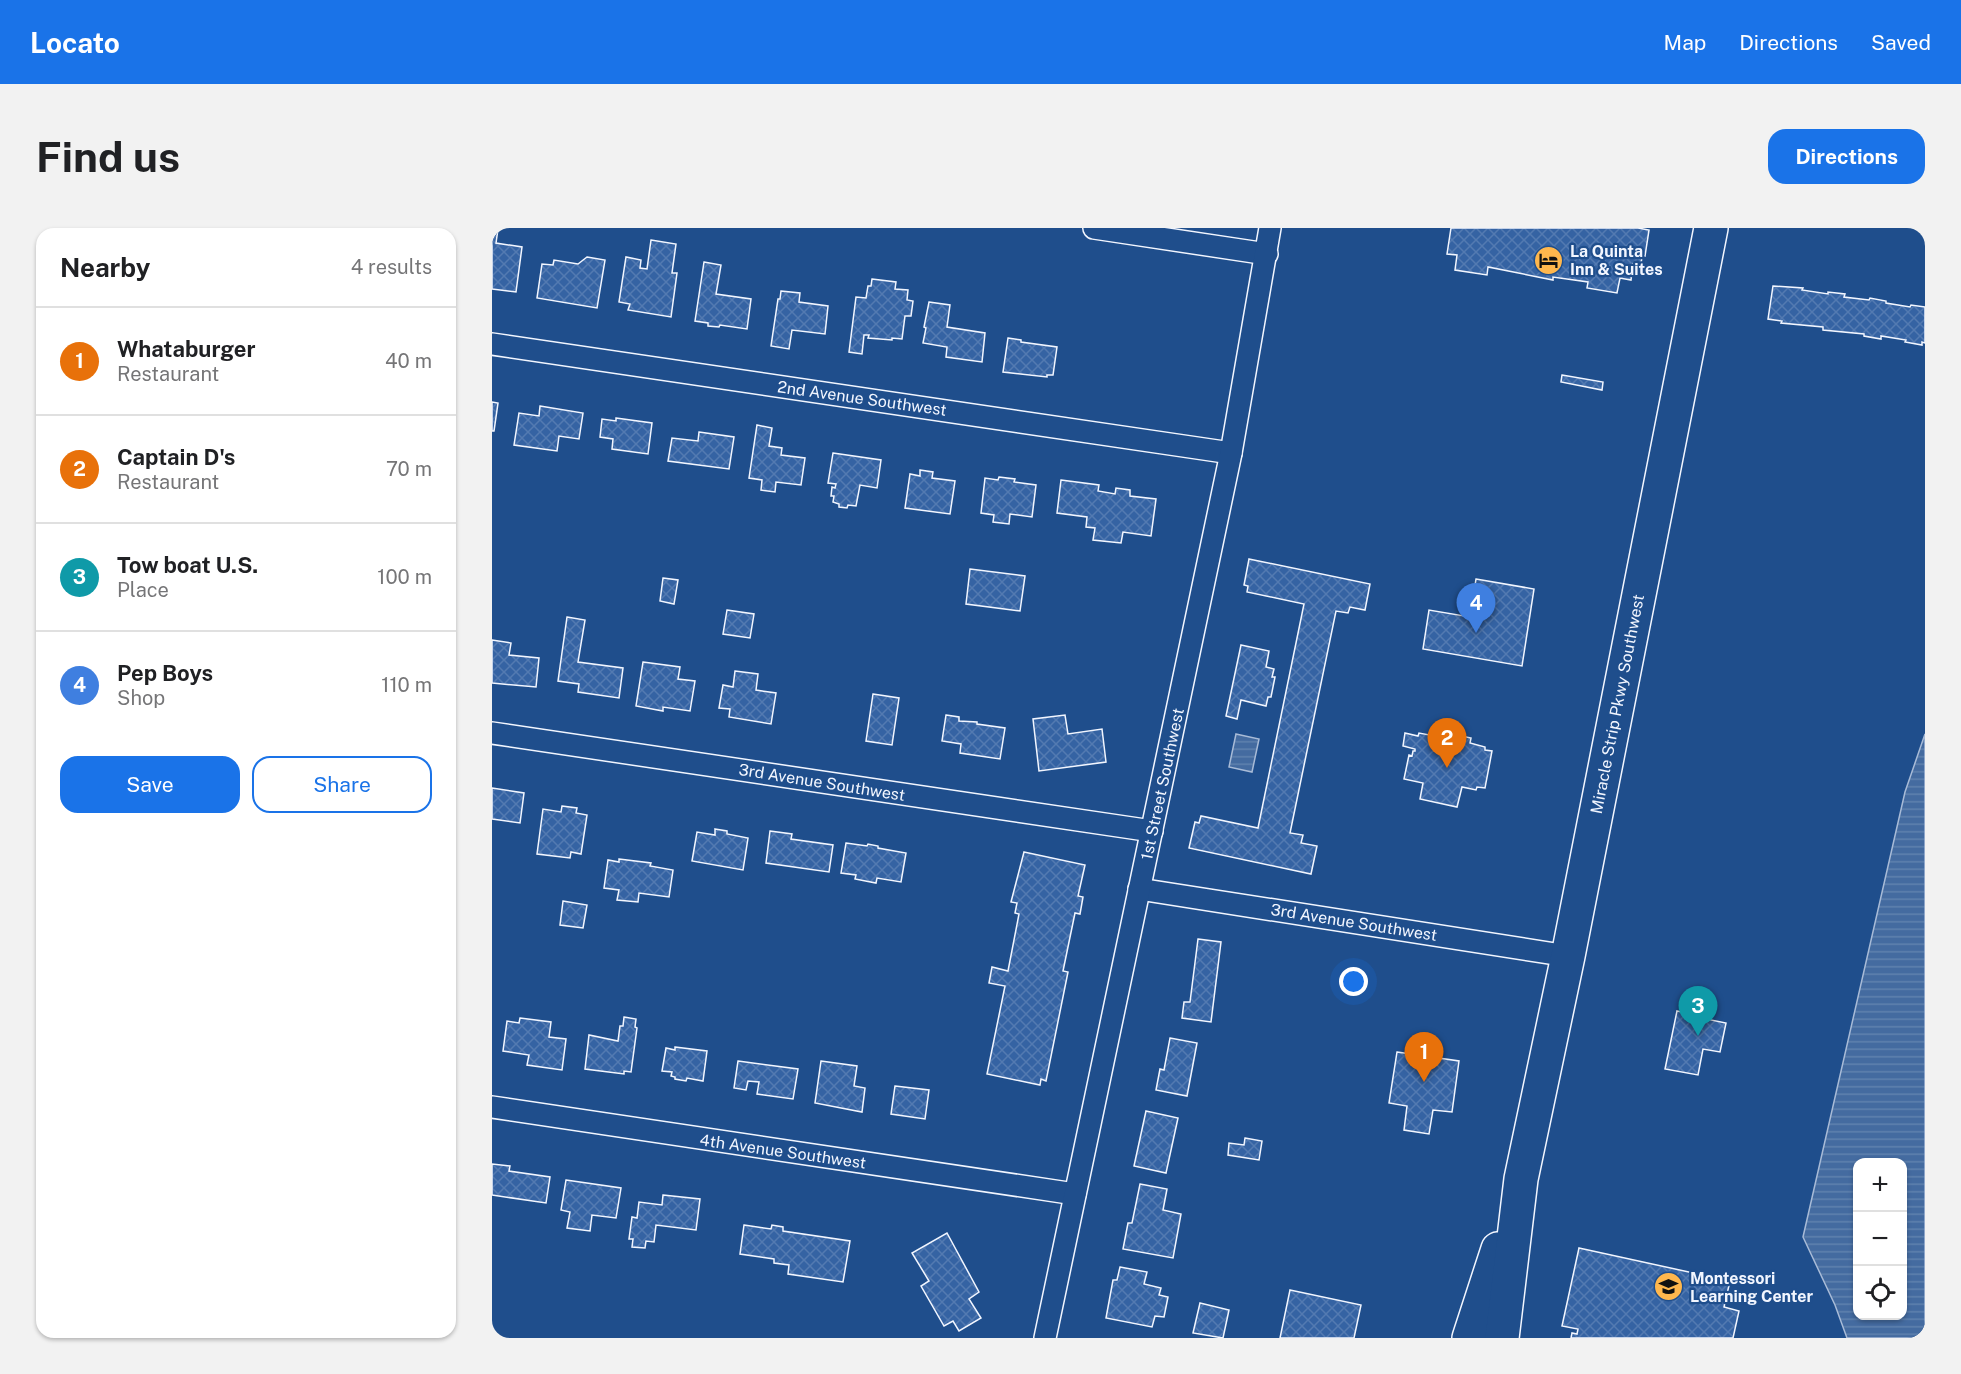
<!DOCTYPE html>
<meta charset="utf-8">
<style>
:root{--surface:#fff;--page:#f2f2f2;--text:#202124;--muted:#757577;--line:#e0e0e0;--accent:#1a73e8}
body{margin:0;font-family:"Public Sans",sans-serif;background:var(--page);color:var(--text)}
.controls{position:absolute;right:18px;bottom:18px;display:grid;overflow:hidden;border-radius:12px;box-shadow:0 2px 4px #0004}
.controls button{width:54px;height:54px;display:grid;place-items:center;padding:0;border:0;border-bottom:2px solid var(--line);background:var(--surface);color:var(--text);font:30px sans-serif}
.you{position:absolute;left:862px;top:754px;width:21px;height:21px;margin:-15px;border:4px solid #fff;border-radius:50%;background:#1a73e8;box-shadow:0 0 0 9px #1a73e833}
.badge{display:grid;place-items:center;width:39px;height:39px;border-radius:50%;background:var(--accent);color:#fff;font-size:20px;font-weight:700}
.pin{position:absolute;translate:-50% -50px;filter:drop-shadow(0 2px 3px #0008)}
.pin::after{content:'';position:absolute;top:32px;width:21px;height:18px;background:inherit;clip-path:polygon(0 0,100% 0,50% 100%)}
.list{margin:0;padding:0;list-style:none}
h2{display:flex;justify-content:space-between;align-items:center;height:78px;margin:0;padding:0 24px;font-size:26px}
h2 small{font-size:20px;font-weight:400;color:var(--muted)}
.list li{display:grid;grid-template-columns:39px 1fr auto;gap:18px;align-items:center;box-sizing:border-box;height:108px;padding:0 24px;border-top:2px solid var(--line)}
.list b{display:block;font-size:22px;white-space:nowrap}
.list p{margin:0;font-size:20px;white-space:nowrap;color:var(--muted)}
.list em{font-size:20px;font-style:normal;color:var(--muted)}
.actions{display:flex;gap:12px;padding:18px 24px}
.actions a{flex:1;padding:14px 0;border:2px solid var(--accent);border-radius:18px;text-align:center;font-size:21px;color:var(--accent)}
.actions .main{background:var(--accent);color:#fff}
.icon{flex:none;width:33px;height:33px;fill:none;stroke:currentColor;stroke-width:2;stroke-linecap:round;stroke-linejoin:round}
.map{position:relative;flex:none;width:1433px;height:1110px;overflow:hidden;border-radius:18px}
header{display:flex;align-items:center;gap:36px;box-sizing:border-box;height:84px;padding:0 30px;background:var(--accent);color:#fff}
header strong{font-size:28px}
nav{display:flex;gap:33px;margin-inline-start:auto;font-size:21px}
.intro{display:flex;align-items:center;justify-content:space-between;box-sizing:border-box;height:144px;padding:0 36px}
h1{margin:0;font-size:42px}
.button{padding:15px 27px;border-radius:18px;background:var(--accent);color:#fff;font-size:21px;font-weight:700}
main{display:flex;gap:36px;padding:0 36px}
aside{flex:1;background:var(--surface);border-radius:18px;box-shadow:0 2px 4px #0004}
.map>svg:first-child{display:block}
</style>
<header>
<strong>Locato</strong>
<nav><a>Map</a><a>Directions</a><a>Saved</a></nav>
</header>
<div class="intro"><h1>Find us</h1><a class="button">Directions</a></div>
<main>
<aside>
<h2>Nearby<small>4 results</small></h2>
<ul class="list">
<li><span class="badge" style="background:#e8710a">1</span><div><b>Whataburger</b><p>Restaurant</p></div><em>40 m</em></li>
<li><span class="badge" style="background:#e8710a">2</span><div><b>Captain D's</b><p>Restaurant</p></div><em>70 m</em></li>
<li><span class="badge" style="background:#0f9aa8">3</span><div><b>Tow boat U.S.</b><p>Place</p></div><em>100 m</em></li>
<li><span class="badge" style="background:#3f7fe0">4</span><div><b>Pep Boys</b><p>Shop</p></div><em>110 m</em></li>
</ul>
<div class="actions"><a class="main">Save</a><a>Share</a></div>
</aside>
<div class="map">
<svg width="1433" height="1110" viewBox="0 0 1433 1110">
<defs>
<pattern id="water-rules" width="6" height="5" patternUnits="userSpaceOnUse" patternTransform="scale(1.5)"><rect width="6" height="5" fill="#446ba0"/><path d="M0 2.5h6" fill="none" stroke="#5f81ae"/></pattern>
<pattern id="building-cross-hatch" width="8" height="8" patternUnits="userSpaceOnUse" patternTransform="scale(1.5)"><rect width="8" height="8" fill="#3563a3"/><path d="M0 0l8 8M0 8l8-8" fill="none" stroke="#537ab1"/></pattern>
</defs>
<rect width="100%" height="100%" fill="#1f4e8c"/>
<g fill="url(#water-rules)" stroke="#a8bbd7" stroke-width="1.5" fill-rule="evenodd">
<path d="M 744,506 L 767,511 L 760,544 L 737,539 Z"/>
<path d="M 1433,506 L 1433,1110 L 1355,1110 L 1343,1077 L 1311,1009 L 1413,564 ZM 1366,934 L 1410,934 L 1410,1088 L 1366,1088 Z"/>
</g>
<g fill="url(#building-cross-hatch)" stroke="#f2f6ff" stroke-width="1.5">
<path d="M 0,0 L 6,1 L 4,15 L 30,19 L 24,64 L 0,61 Z"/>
<path d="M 959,0 L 1146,0 L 1157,2 L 1153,28 L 1150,27 L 1149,37 L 1141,36 L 1139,52 L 1128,50 L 1125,65 L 1095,60 L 1096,54 L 1061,49 L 1061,52 L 996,39 L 995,47 L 963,42 L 965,27 L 955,26 Z"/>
<path d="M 159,12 L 184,16 L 180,45 L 185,45 L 179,89 L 136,82 L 138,76 L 127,74 L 134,29 L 149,32 L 148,40 L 155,41 Z"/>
<path d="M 95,29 L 113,32 L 105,80 L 45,70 L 50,36 L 61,37 L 62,32 L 86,36 Z"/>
<path d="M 212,34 L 229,37 L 224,66 L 259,71 L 255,101 L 228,97 L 227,99 L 216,98 L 216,95 L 203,93 Z"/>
<path d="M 380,51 L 404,54 L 403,61 L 416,62 L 415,72 L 421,73 L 419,88 L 413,88 L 410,111 L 400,110 L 400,112 L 376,110 L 377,107 L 372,107 L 370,126 L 357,124 L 364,69 L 374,70 L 376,58 L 379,58 Z"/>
<path d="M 1281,58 L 1311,60 L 1310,62 L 1336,66 L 1336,64 L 1353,66 L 1352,69 L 1377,72 L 1378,70 L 1394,73 L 1394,75 L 1418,79 L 1419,77 L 1433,79 L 1433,115 L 1430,114 L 1430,117 L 1413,114 L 1414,112 L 1389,108 L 1389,111 L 1372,108 L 1372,106 L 1331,102 L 1331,99 L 1289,95 L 1290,93 L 1276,91 Z"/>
<path d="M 289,63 L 308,65 L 307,74 L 336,78 L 333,106 L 300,102 L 297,121 L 279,118 L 286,71 L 288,71 Z"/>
<path d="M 437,74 L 458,77 L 455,99 L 493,105 L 490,134 L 454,129 L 455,119 L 431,115 L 434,100 L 432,99 Z"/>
<path d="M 516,110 L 529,112 L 529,114 L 565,119 L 561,147 L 555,147 L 555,149 L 511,144 Z"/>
<path d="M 1070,147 L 1111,154 L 1110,162 L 1069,154 Z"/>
<path d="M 0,174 L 6,175 L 2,203 L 0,203 Z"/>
<path d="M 48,178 L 91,185 L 87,211 L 67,208 L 65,223 L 22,217 L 27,185 L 47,188 Z"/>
<path d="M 124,190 L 160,195 L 156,226 L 120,221 L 121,211 L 108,209 L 110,191 L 124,193 Z"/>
<path d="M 265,197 L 280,200 L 277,218 L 290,220 L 289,227 L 313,230 L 309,257 L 284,254 L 283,264 L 269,262 L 270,252 L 257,250 Z"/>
<path d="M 207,204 L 242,209 L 237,241 L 176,233 L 180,210 L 206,213 Z"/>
<path d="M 341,225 L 389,232 L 385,260 L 368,257 L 364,278 L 356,277 L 355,280 L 347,279 L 347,276 L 341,274 L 342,268 L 339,268 L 340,259 L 343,260 L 344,256 L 336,255 Z"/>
<path d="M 428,242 L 441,244 L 440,250 L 463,253 L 458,286 L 413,280 L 418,246 L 428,248 Z"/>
<path d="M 507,249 L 523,251 L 522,254 L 544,257 L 540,289 L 518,286 L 517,296 L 501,294 L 502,287 L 489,285 L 493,250 L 506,252 Z"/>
<path d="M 569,252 L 607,257 L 606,263 L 623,266 L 624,260 L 638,262 L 638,268 L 664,271 L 659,308 L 631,304 L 629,315 L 601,312 L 603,300 L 594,299 L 595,289 L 565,285 Z"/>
<path d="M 757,331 L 878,356 L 873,382 L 858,379 L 856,385 L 844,383 L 798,605 L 811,607 L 809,615 L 825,618 L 819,646 L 697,620 L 703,594 L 707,595 L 709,588 L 766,600 L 812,376 L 755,364 L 756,358 L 752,357 Z"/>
<path d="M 478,341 L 533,348 L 528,383 L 474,376 Z"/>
<path d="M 171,350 L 186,352 L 182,376 L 168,373 Z"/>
<path d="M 984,351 L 1042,361 L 1030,438 L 931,421 L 937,382 L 978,389 Z"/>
<path d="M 235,382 L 262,386 L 258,410 L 231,406 Z"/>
<path d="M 75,389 L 93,392 L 86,434 L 131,440 L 127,470 L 86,464 L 87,456 L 66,453 Z"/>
<path d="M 0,412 L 19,415 L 17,427 L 47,430 L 44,459 L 0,455 Z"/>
<path d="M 749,417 L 777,423 L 774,439 L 782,441 L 780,449 L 783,449 L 779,469 L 776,469 L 774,478 L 749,472 L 745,491 L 734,488 Z"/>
<path d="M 151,434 L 188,439 L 186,451 L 203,453 L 198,483 L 171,479 L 171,483 L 144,478 Z"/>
<path d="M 243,443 L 266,446 L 264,462 L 284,465 L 279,496 L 237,489 L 238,481 L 227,480 L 231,457 L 241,459 Z"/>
<path d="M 381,466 L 407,470 L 400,517 L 374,513 Z"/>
<path d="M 454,487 L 467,489 L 467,493 L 485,494 L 485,496 L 513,500 L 508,531 L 468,525 L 469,516 L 450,513 Z"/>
<path d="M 573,487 L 576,506 L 610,501 L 614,534 L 547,543 L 541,491 Z"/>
<path d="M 913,505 L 926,508 L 927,505 L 959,511 L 960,506 L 979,510 L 978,515 L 993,519 L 993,522 L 1000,523 L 993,560 L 985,559 L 984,562 L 970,559 L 965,579 L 928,571 L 931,555 L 912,551 L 917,527 L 920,528 L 921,523 L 923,523 L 923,521 L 911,518 Z"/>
<path d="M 0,560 L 32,565 L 28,595 L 0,591 Z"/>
<path d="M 70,578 L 85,580 L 84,585 L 95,587 L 89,626 L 79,624 L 78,630 L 45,626 L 51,581 L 69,584 Z"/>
<path d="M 223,601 L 235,603 L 235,606 L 256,610 L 251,642 L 200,633 L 205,604 L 223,607 Z"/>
<path d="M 278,603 L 300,606 L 299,611 L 341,617 L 337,644 L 274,635 Z"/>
<path d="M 354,615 L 375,618 L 376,616 L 386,618 L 386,620 L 414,625 L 409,654 L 385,650 L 384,655 L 363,651 L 364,647 L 349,645 Z"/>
<path d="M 532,624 L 593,637 L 586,668 L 591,669 L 588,686 L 583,685 L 571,743 L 576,744 L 554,853 L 549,851 L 548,857 L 495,846 L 513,758 L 497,755 L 500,739 L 516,743 L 527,686 L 523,685 L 525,675 L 519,674 Z"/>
<path d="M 127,631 L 159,635 L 158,638 L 181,642 L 177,669 L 147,665 L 146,674 L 125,672 L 127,662 L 112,660 L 116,632 L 127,634 Z"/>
<path d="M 71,673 L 95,677 L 91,700 L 68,697 Z"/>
<path d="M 706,711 L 729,714 L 719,794 L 690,790 L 692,774 L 698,774 Z"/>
<path d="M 1185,783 L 1214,789 L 1214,791 L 1234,795 L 1228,824 L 1211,821 L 1206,847 L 1173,841 Z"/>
<path d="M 132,789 L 144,791 L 143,799 L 145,800 L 139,844 L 132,843 L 132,846 L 93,841 L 97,807 L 126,813 L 128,798 L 131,798 Z"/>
<path d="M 28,790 L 59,794 L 57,809 L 74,811 L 70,842 L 35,837 L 37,827 L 11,823 L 15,793 L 27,795 Z"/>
<path d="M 678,810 L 705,815 L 695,868 L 664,862 L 668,841 L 672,842 Z"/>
<path d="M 183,819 L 215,823 L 211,853 L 195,850 L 194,853 L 183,851 L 183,849 L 179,848 L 180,844 L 170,843 L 174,820 L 183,822 Z"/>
<path d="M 905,824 L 967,833 L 960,884 L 941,882 L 937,906 L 912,902 L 915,878 L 897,875 Z"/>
<path d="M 246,833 L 306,841 L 301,871 L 265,866 L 267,854 L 256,853 L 254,862 L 242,860 Z"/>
<path d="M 329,833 L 365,838 L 362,858 L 373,860 L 370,884 L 323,875 Z"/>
<path d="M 403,858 L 437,862 L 433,891 L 399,886 Z"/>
<path d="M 654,883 L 686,890 L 674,945 L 642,938 Z"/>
<path d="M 753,910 L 770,913 L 767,932 L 736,927 L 737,915 L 752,917 Z"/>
<path d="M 0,936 L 18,938 L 17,943 L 58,949 L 54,975 L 0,967 Z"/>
<path d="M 74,952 L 129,960 L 124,990 L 100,987 L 98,1003 L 75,1000 L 78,984 L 69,982 Z"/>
<path d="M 648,956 L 675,961 L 671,982 L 689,986 L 681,1030 L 631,1021 L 636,995 L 640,995 Z"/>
<path d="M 171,967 L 208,971 L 204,1002 L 164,997 L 162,1014 L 154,1013 L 153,1020 L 140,1019 L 141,1011 L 137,1011 L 140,989 L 145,990 L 147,974 L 170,977 Z"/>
<path d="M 252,997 L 279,1001 L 280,997 L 291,999 L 291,1003 L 358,1013 L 351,1054 L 296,1046 L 297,1037 L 282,1035 L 282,1031 L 248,1026 Z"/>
<path d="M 455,1005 L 487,1064 L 477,1071 L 489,1090 L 467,1103 L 461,1093 L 452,1098 L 429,1058 L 437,1053 L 420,1025 Z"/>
<path d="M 1087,1020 L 1238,1053 L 1232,1079 L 1247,1083 L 1241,1110 L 1079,1110 L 1080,1105 L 1085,1106 L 1086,1101 L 1070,1098 Z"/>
<path d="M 628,1039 L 655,1044 L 652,1056 L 669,1060 L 667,1067 L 676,1069 L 672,1089 L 663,1088 L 660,1099 L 614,1090 L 621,1052 L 625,1052 Z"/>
<path d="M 798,1062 L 869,1077 L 862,1110 L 788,1110 Z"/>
<path d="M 708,1075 L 737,1082 L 731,1110 L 701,1105 Z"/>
</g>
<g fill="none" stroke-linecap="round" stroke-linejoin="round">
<defs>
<g id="minor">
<path d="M 602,0 L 775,26"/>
<path d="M 0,116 L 739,225"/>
<path d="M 0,505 L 660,603"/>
<path d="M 647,661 L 1076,728"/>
<path d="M 0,879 L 583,966"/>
<path d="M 553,1110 L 739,225 L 778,0"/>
</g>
<g id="trunk">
<path d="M 977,1110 L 1006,1021"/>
<path d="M 1010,1110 L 1029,951 L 1076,728 L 1219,0"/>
</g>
</defs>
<use href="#minor" stroke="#f2f6ff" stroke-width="24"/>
<use href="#trunk" stroke="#f2f6ff" stroke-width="36"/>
<use href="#minor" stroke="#1f4e8c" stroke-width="21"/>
<use href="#trunk" stroke="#1f4e8c" stroke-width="33"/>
</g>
<defs>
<symbol id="hotel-disc" viewBox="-11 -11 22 22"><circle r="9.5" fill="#ffb74d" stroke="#1f4e8c"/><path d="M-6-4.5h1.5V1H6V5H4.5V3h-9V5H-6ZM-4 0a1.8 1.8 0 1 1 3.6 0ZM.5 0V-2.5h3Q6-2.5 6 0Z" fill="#111"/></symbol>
<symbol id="school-disc" viewBox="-11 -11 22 22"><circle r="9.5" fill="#ffb74d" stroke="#1f4e8c"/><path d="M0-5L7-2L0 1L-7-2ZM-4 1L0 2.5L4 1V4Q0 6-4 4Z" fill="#111"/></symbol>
</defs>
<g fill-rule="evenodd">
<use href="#hotel-disc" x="1040" y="16" width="33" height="33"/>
<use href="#school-disc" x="1160" y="1042" width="33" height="33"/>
</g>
<g text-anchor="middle" stroke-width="4.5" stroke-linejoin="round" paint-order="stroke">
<g font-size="16" font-weight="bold" fill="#f2f6ff" stroke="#1f4e8c" text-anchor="start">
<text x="1078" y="29">La Quinta<tspan x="1078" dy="18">Inn &amp; Suites</tspan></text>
<text x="1198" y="1056">Montessori<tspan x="1198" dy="18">Learning Center</tspan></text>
</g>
<g font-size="16" fill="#f2f6ff" stroke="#1f4e8c">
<text transform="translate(370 170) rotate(8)" y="6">2nd Avenue Southwest</text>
<text transform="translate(1125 476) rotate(-79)" y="6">Miracle Strip Pkwy Southwest</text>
<text transform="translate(330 554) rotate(9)" y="6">3rd Avenue Southwest</text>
<text transform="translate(670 556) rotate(-78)" y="6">1st Street Southwest</text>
<text transform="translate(862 694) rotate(9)" y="6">3rd Avenue Southwest</text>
<text transform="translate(291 923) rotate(8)" y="6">4th Avenue Southwest</text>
</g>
</g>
</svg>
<div class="controls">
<button>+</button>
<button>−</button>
<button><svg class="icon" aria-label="locate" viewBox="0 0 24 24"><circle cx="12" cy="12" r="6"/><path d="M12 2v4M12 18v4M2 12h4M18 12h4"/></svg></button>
</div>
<div class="you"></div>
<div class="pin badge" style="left:932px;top:854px;background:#e8710a">1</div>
<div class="pin badge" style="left:955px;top:540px;background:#e8710a">2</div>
<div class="pin badge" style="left:1206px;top:808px;background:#0f9aa8">3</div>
<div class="pin badge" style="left:984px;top:405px;background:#3f7fe0">4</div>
</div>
</main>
